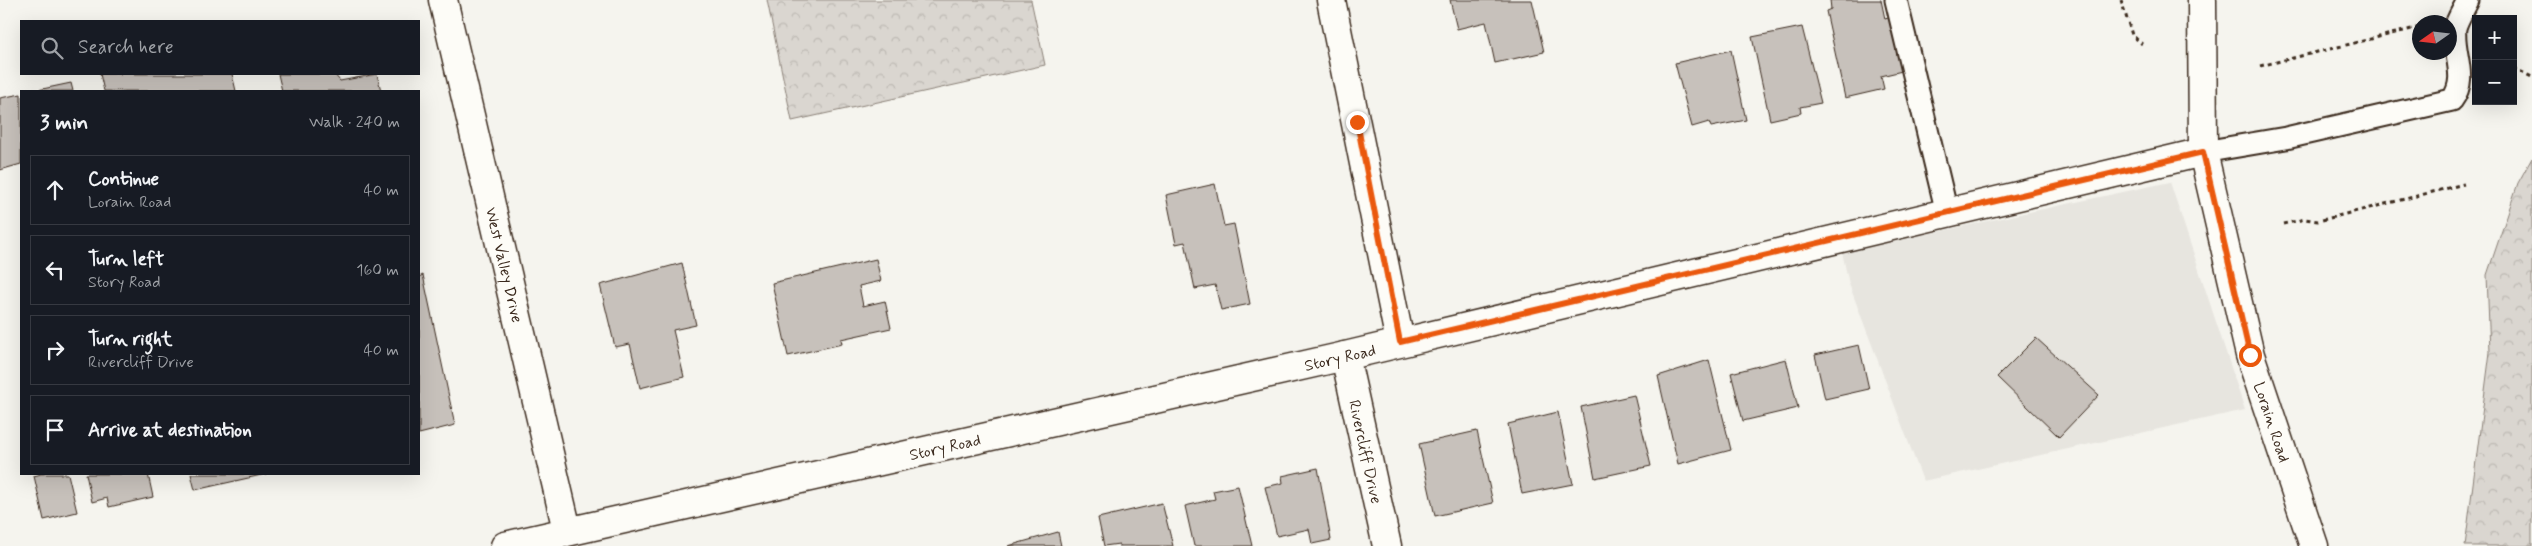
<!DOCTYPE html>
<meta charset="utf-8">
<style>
:root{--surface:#171b24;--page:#242831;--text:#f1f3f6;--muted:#9ea1a6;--line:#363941}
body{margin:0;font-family:Mynerve,sans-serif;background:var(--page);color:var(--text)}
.controls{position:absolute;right:15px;top:15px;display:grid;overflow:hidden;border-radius:0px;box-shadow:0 5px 20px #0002}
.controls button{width:45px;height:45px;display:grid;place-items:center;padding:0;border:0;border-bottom:1px solid var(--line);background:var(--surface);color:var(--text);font:25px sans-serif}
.compass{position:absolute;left:2412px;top:15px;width:45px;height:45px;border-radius:50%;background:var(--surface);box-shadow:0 5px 20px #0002;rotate:256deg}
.stop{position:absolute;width:15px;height:15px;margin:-11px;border:4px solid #ea580c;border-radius:50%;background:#fff}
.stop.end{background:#ea580c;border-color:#fff;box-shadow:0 1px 5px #0008}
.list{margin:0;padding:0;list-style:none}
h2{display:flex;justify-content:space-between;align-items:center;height:65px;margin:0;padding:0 20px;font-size:21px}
h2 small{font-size:16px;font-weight:400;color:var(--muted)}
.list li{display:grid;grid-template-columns:32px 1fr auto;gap:15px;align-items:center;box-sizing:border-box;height:70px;margin:0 10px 10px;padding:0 10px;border:1px solid var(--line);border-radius:0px}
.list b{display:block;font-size:19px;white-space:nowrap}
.list p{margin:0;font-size:16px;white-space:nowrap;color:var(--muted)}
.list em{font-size:16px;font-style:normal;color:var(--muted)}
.icon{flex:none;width:28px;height:28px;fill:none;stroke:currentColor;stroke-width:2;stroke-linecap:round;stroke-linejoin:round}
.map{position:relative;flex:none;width:2532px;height:546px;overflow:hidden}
.search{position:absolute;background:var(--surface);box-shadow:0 5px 20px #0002;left:20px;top:20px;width:400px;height:55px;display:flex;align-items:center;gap:12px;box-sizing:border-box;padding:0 18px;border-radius:0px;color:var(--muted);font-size:19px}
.panel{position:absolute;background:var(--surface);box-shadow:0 5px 20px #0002;left:20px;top:90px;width:400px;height:385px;border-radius:0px}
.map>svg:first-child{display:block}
</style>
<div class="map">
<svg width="2532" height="546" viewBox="0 0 2532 546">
<defs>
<pattern id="forest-crowns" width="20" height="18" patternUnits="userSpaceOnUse" patternTransform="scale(1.25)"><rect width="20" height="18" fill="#dad6d0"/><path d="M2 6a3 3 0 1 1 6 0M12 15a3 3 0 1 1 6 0" fill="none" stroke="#bcb8b2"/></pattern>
</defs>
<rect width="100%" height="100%" fill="#f5f4ee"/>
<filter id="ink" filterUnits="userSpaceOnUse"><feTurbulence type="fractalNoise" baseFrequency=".02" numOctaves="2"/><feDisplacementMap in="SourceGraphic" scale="10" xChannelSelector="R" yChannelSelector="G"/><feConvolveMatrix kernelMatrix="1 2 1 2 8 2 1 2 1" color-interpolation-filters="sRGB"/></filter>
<g filter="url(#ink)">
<path fill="#e7e5df" d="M 2170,182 L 2245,410 L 1923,481 L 1849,284 L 1842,252 Z"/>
<g fill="url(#forest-crowns)" stroke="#8a8077">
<path d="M 767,0 L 1031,0 L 1045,65 L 792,121 Z"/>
<path d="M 2532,158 L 2532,546 L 2465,546 L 2490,352 L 2487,275 L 2518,183 Z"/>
</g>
<g fill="#c7c1bb" stroke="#3b2a1e">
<path d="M 1450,0 L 1532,0 L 1544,52 L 1495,63 L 1486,22 L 1457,29 Z"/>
<path d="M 1830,0 L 1881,0 L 1885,19 L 1891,17 L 1902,71 L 1881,76 L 1884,89 L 1845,98 L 1826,11 L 1831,9 Z"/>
<path d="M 1802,27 L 1821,103 L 1800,107 L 1801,113 L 1770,120 L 1752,37 Z"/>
<path d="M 1731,50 L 1746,120 L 1711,127 L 1709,122 L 1692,127 L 1675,63 Z"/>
<path d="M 100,74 L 232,74 L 236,91 L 104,91 Z"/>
<path d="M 278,74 L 334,74 L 340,81 L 377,74 L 381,91 L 282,91 Z"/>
<path d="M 71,83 L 73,91 L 33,91 Z"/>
<path d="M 21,94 L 21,164 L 0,170 L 0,98 Z"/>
<path d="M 1215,184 L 1224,226 L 1234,224 L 1250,304 L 1221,310 L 1215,285 L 1195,289 L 1185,242 L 1176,244 L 1166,195 Z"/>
<path d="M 876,259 L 881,281 L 859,286 L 863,306 L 885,301 L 891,328 L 841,339 L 842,344 L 788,356 L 772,283 Z"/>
<path d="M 682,263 L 696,325 L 673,330 L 684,377 L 640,388 L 630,344 L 615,347 L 600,285 Z"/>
<path d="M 423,275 L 455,425 L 419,434 L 419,277 Z"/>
<path d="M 2036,338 L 2099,395 L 2059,437 L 1997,377 Z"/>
<path d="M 1859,345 L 1869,389 L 1825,399 L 1815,355 Z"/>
<path d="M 1786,359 L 1798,408 L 1743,421 L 1731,373 Z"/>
<path d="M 1709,360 L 1731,450 L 1678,464 L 1658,376 Z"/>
<path d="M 1634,395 L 1651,466 L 1595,478 L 1581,407 Z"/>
<path d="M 1558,412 L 1573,484 L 1522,494 L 1508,424 Z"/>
<path d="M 1477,431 L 1493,503 L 1435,516 L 1419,444 Z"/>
<path d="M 1318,468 L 1331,540 L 1312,544 L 1309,529 L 1277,536 L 1265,487 L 1283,483 L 1282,476 Z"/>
<path d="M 41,474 L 68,474 L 77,512 L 44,520 L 34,476 Z"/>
<path d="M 86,474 L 148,474 L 153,497 L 109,507 L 107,498 L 92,502 Z"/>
<path d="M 191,474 L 266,474 L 195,490 Z"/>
<path d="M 1238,486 L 1252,546 L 1194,546 L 1185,506 L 1215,499 L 1213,491 Z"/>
<path d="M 1162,503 L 1173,546 L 1119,546 L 1119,544 L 1104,546 L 1098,518 Z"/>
<path d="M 1058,532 L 1061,546 L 1008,546 Z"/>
</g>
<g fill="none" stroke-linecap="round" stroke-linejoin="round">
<defs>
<g id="lane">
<path d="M 1896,0 L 1947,213"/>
<path d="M 2203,152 L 2286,138 L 2452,100 C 2469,77 2452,54 2455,28 C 2457,19 2464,9 2468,0"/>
</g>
<g id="street">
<path id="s1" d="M 443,0 L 567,530"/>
<path d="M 1331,0 L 1400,342"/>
<path id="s2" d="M 1345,356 L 1387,546"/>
</g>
<g id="secondary">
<path id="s3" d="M 505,546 L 1345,356 L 2203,152"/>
</g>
<g id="primary">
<path id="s4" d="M 2202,0 L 2203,152 L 2250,355 L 2314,546"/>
</g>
</defs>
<use href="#lane" stroke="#3b2a1e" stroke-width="25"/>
<use href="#street" stroke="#3b2a1e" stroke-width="31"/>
<use href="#secondary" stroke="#3b2a1e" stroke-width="31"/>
<use href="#primary" stroke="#3b2a1e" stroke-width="31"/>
<g stroke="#3b2a1e" stroke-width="3" stroke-dasharray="4 4" stroke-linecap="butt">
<path d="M 2121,0 L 2132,35 L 2142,44"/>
<path d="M 2260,66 L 2420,27"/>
<path d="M 2513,68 L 2532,77"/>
<path d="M 2283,224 L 2305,219 L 2318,221 L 2464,184"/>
</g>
<use href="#lane" stroke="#fdfcf7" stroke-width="21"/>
<use href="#street" stroke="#fdfcf7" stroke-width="28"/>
<use href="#secondary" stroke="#fdfcf7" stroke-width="28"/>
<use href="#primary" stroke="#fdfcf7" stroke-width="28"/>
</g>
</g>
<g fill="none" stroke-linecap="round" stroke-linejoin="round" filter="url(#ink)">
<path stroke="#ea580c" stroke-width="6" d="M 1357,122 L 1400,342 L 2203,152 L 2250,355"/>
</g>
<g text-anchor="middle" stroke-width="4" stroke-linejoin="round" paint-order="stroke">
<g font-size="16" fill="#3b2a1e" stroke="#fdfcf7">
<text dy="6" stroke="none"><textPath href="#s1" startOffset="272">West Valley Drive</textPath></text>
<text dy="6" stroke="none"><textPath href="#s3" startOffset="856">Story Road</textPath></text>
<text dy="6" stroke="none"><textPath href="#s4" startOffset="431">Lorain Road</textPath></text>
<text dy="6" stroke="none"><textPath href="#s3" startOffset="451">Story Road</textPath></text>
<text dy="6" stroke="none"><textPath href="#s2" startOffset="98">Rivercliff Drive</textPath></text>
</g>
</g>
</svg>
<div class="controls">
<button>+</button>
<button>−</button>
</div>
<svg class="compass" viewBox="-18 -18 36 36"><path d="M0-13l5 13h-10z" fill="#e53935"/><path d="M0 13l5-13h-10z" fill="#9ea1a6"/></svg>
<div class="stop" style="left:2250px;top:355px"></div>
<div class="stop end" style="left:1357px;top:122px"></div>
<div class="search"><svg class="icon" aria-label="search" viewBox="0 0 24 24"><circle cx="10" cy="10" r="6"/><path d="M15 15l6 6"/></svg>Search here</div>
<section class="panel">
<h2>3 min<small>Walk · 240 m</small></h2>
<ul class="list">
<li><svg class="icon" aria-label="ahead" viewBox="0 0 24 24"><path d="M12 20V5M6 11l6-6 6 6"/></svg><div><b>Continue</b><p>Lorain Road</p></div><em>40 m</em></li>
<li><svg class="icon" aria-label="left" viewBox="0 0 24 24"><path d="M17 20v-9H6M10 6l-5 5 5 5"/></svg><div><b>Turn left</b><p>Story Road</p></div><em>160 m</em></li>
<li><svg class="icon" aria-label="right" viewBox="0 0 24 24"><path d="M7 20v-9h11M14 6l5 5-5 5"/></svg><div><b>Turn right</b><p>Rivercliff Drive</p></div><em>40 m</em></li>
<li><svg class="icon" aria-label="arrive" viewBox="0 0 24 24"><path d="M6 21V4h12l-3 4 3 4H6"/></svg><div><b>Arrive at destination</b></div></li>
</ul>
</section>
</div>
